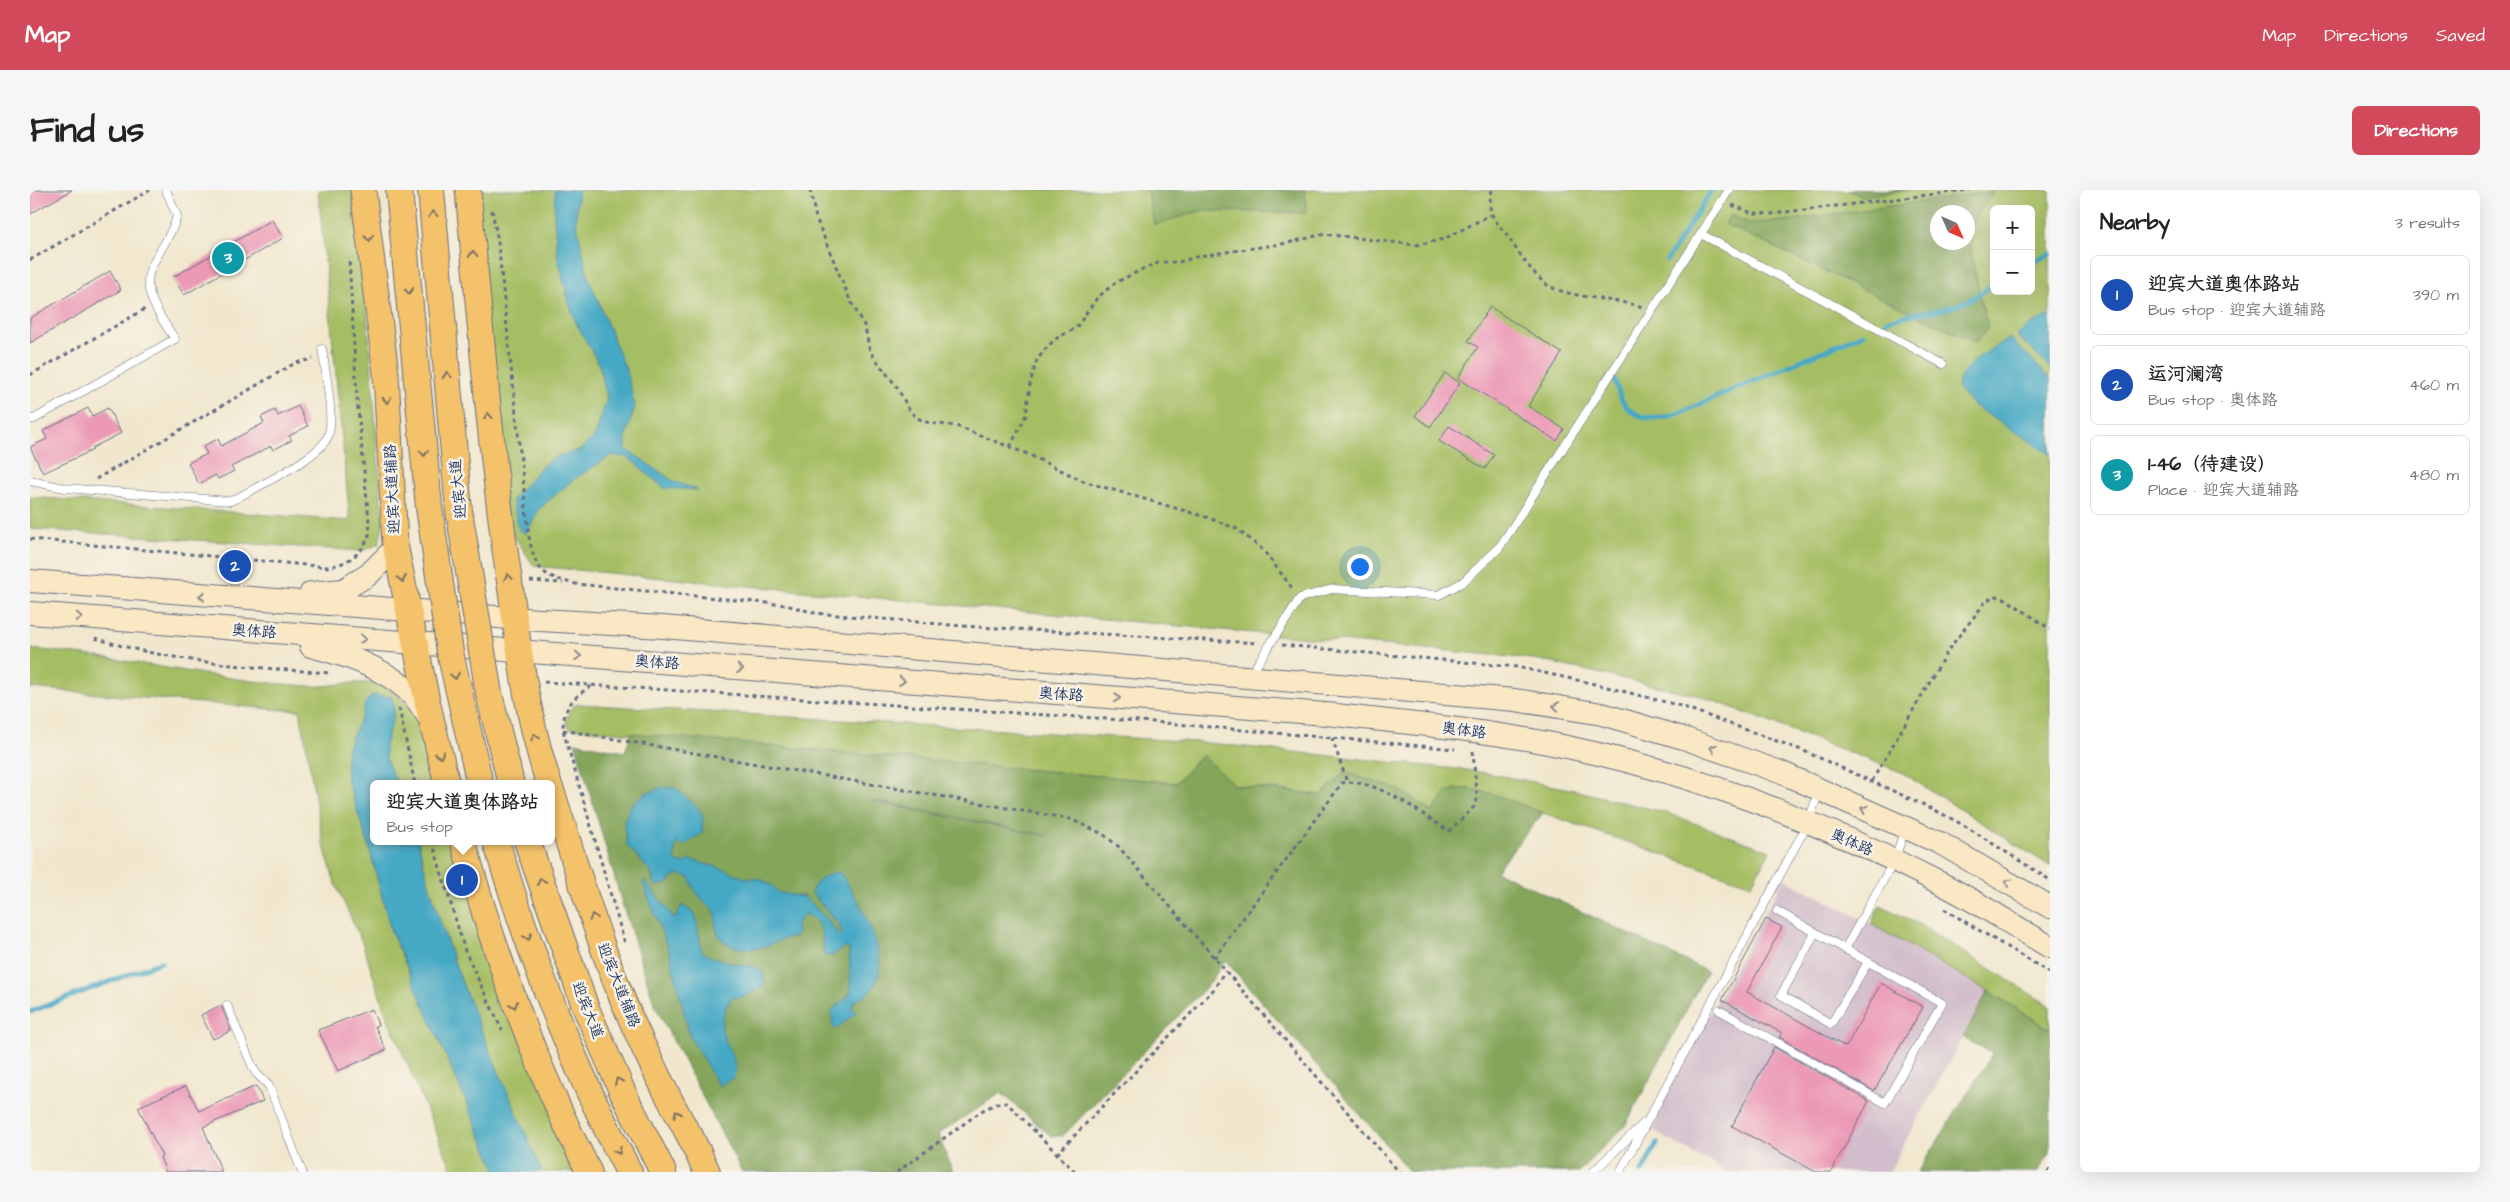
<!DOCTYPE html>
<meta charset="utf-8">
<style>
:root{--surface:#fff;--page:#f6f6f6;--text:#222;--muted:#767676;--line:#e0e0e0;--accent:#d1495b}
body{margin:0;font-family:"Architects Daughter","LXGW WenKai TC",sans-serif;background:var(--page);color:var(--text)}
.controls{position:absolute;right:15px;top:15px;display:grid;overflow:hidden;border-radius:8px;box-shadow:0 5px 20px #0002}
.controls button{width:45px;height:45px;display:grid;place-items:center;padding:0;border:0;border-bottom:1px solid var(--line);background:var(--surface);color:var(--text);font:25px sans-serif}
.compass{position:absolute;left:1900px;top:15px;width:45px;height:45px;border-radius:50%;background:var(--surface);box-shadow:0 5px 20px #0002;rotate:135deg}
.you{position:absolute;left:1329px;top:376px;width:18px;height:18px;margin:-12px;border:4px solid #fff;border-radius:50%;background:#1a73e8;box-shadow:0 0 0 8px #1a73e833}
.badge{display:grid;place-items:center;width:32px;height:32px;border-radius:50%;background:var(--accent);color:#fff;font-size:16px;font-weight:700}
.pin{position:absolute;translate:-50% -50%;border:2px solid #fff;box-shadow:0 1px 5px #0006}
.popup{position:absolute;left:340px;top:590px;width:185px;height:65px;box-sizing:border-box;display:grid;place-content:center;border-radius:8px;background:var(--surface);filter:drop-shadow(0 1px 4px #0005);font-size:16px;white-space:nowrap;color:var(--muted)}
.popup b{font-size:19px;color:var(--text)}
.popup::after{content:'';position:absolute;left:50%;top:100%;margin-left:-10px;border:10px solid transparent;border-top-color:var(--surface)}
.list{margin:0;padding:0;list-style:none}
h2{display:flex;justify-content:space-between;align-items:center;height:65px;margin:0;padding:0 20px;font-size:21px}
h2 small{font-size:16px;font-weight:400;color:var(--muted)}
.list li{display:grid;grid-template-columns:32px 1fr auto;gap:15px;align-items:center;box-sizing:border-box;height:80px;margin:0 10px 10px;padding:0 10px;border:1px solid var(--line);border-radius:8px}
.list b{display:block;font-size:19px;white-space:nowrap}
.list p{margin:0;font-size:16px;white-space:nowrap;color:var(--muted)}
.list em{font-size:16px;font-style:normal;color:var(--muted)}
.map{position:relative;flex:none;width:2020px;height:982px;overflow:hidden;border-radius:8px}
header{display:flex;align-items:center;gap:30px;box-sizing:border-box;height:70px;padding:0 25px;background:var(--accent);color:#fff}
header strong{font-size:24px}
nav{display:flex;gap:28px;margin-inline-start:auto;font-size:18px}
.intro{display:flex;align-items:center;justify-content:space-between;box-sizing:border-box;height:120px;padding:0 30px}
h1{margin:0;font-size:35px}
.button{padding:12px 22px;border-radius:8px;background:var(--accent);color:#fff;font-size:18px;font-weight:700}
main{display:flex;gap:30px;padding:0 30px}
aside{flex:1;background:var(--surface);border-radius:8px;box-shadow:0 5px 20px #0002}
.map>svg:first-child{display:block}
</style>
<header>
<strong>Map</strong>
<nav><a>Map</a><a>Directions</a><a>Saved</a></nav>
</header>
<div class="intro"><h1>Find us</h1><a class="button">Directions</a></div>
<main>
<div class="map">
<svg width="2020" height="982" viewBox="0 0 2020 982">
<rect width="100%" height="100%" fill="#f7f3e8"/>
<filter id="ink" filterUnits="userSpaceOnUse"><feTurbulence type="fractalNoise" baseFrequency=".02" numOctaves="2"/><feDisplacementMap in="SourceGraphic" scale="10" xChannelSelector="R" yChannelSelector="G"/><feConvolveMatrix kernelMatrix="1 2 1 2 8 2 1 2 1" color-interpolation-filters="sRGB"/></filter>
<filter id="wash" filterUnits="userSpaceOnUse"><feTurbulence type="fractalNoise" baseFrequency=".0096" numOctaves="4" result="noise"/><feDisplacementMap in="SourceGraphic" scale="20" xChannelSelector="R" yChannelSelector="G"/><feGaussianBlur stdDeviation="1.12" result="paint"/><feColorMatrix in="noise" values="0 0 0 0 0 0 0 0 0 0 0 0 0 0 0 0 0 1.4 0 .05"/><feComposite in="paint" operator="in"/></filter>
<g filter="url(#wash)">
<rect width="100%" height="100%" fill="#f1e7ce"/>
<path fill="#d1bdcb" d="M 1754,689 L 1841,734 L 1958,801 L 1859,982 L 1697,982 L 1623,941 L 1634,907 Z"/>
<g fill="#a6be64" stroke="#607661" fill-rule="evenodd">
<path d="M 288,0 L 328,0 L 353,334 L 349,354 L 331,361 L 0,339 L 0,307 L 320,331 Z"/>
<path d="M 431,0 L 2020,0 L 2020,676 L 1871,582 L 1671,506 L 1504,469 L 504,376 L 458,307 ZM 1964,19 L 2001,19 L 2001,101 L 1964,101 ZM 1908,22 L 1938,22 L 1938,52 L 1908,52 Z"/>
<path d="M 0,459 C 93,466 184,491 278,496 C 302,498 331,487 353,497 C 370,504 393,527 403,543 C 411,556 413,578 418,594 L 367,594 C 363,584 355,572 355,560 C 355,543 370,523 361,507 L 343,505 L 335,513 L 332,525 L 321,549 L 316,565 L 317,590 L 338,653 L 361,741 L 467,982 L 423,982 L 356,824 L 332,752 L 305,693 L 293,653 L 270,520 L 253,520 L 0,498 Z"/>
<path d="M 548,514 L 1168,552 L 1445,581 L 1540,599 L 1637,623 L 1740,661 L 1721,695 L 1447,600 C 1420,596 1418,601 1403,622 L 1370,600 L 1291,605 L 1204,595 L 1172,565 L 1146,593 L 539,538 L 536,531 L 542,517 Z"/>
<path d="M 388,651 L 433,651 L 564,982 L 512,982 C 466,874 414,767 388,651 Z"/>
<path d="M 1850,715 L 1892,736 L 2020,816 L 2020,839 L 1958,801 L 1841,734 Z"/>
</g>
<g fill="#84a55a" stroke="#506a5c" fill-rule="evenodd">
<path d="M 1117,0 L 1275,0 L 1277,23 L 1170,21 L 1124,35 Z"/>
<path d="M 1818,0 L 1879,0 L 1831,6 Z"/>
<path d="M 1965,1 C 1956,12 1946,23 1942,37 C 1936,58 1953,115 1958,138 L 1946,153 L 1695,34 L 1700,25 L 1720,33 L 1754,31 ZM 1908,22 L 1938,22 L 1938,52 L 1908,52 Z"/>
<path d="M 601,543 L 1146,593 L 1172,565 L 1204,595 L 1291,605 L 1314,582 L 1370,600 L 1402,622 C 1407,616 1413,604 1420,601 C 1440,591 1491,615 1513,623 L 1466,681 L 1677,781 L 1595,936 L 1548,982 L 1380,982 L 1195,770 L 1180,793 L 1033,946 L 1021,946 L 971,903 L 908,944 L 923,982 L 712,982 L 625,816 L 592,713 L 545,552 L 595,562 ZM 840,611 L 840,610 L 1019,646 L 1008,644 Z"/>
<path d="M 1958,801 L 2020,839 L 2020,963 L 2008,982 L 1888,982 L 1963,863 L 1933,848 Z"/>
</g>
<g fill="#44a8c4" stroke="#306c91">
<path d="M 525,0 L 548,0 L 546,31 L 558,86 L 596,180 L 605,216 L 596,246 L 596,259 L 643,291 L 668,300 L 634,298 L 599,268 L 582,265 L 543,290 L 509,319 L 496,344 L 489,340 L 482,310 L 511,277 L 525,267 L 550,260 L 565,246 L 577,208 L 569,174 L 546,133 L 538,110 L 527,63 L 524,28 Z"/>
<path d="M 2020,125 L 2020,178 L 1987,146 L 1997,137 Z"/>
<path d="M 1980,148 L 2020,188 L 2020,264 L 1943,215 L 1927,197 C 1932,173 1960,160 1980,148 Z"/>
<path d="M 343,505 L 361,507 C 370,523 355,543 355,560 C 355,572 363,584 367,594 L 343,594 L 343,651 L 388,651 C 414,767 466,873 512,982 L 467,982 L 361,741 L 338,653 L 317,590 L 316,565 L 321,549 L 332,525 L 335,513 Z"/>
<path d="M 633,597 L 646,598 L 668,618 L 673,627 L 672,643 L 653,656 L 648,652 L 645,658 L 645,670 C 652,675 654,674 661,670 L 693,679 L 715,688 L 730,689 L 742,696 L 749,703 L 774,707 L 795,727 L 810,747 L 812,745 L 809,734 L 781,702 C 787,690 796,684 809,682 C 826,703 861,765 846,792 C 840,804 834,805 824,812 L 822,819 L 826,823 L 806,839 L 803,837 L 801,821 L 818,807 L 821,801 L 819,759 L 815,757 L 802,766 L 794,765 C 792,749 795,730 774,724 L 765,736 L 768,743 L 765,747 C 748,748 749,752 736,756 C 720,761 694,760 687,742 C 685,737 686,728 686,722 C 674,711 664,703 659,687 L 647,684 L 637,694 L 627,696 L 624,693 L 621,682 L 597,655 L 594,633 L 601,615 L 614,604 Z"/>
<path d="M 614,690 L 645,729 L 652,715 L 665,724 L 672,762 C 680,768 715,777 724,776 L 732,781 L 735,791 L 732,798 L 714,806 L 701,808 C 676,850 712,860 704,887 L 689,896 L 660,847 L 639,760 L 613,693 Z"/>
</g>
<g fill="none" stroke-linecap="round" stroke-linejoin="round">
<g stroke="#44a8c4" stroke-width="5">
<path d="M 1637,70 L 1682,0"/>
<path d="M 2001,73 L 2020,64"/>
<path d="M 1856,131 C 1876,123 1897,123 1918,118 C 1934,114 1951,104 1964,94"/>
<path d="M 1584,188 C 1587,196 1589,208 1595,215 C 1608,231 1630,229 1647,224 L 1833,144"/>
<path d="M 0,822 L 131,772"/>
<path d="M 1612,982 L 1627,953"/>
</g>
</g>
<g id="blocks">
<g fill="#ec99b6">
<path d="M 0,0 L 42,0 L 0,24 Z"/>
<path d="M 242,30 L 253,48 L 154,105 L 143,87 Z"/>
<path d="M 80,81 L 91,100 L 0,153 L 0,128 Z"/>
<path d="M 1460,117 L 1532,163 L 1498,216 L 1534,239 L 1527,251 L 1428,188 L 1448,157 L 1438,151 Z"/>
<path d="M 1415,183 L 1430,193 L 1400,237 L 1385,226 Z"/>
<path d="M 268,216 L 278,236 L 259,246 L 262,250 L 243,260 L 241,256 L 201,277 L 204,281 L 188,289 L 186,285 L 169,294 L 158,273 L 177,264 L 173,256 L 188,249 L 191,256 L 234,233 L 231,227 L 245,220 L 248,226 Z"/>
<path d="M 58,218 L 62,226 L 78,218 L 91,243 L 62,258 L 63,260 L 13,283 L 0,257 L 17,249 L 13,241 Z"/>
<path d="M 1419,236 L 1464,265 L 1455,279 L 1409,251 Z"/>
<path d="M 1736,729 L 1752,737 L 1717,802 L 1816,857 L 1851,793 L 1893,817 L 1844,901 L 1749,847 L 1752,843 L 1692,810 Z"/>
<path d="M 191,815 L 201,841 L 183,849 L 171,825 Z"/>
<path d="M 342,819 L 348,835 L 345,836 L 356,860 L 308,881 L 288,840 Z"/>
<path d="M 1744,857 L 1839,911 L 1801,982 L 1786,982 L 1702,936 Z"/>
<path d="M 156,896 L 169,921 L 226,896 L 233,911 L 173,937 L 192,982 L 136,982 L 130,967 L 132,966 L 108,917 Z"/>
</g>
</g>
</g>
<g filter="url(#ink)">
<use href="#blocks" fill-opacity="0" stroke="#666f85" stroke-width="1"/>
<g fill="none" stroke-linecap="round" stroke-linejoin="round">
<defs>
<g id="service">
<path d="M 1671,44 L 1913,174"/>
<path d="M 0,229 L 4,229 L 145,149 C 133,131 110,101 121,78 C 129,60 142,45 147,26 L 136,0"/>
<path d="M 0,291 L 35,298 L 200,311 L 207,308 C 228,296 291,267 298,246 C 305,230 295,178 292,159"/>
<path d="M 1221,484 L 1270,408 L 1302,399 L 1409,405 L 1433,392 L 1469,358 L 1699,0"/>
<path d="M 1785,743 L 1751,805 L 1801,834 L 1838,772"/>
<path d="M 1815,759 L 1864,671 L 1875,639"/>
<path d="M 197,815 L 220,871 L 226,883 L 239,896 L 272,982"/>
<path d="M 1689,820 L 1855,913 L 1912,813 L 1747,721"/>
<path d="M 1563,982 L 1614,933"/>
<path d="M 1590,982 L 1778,633 L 1789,601"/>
</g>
<g id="secondary">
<path d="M 0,391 L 493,429 L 633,437 L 1485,510 L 1572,524 L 1653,548 L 1750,582 L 1910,653 L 2020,717"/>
<path d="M 281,403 L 313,400 L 338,385 L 366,357"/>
<path d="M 0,423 L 1296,524 C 1377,533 1458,540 1537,557 C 1666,584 1793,633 1910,693 C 1948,712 1984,736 2020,757"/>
<path d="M 281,456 C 317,465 361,480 385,508 C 391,515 396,523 401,531"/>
</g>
<g id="primary">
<path d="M 333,0 L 356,184 L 365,354 L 397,511 L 417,594"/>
<path d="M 438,0 C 450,134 461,268 481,402 C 490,467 498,531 519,594"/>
<path d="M 521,599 C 541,659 559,721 581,780 C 605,844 636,905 670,965"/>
<path d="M 433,651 C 465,766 505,876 559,982"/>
</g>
<g id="trunk">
<path d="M 369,0 L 399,317"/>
<path d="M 401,0 L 429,321"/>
<path d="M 466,651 C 500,765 543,877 599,982"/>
<path d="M 497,651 L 555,816 L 593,903 L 633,982"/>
<path d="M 660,946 L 677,982"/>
</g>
</defs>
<use href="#service" stroke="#666f85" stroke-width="9"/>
<use href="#secondary" stroke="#666f85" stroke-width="24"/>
<use href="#primary" stroke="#666f85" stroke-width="27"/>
<use href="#trunk" stroke="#666f85" stroke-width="28"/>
<g stroke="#666f85" stroke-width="3" stroke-dasharray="4 4" stroke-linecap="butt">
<path d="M 780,0 L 786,28 L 820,110 L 835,137 L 840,162 L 867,197 L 878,218 L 887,228 L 899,233 L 926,236 L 1000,265 L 1053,291 L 1179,328 L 1207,339 L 1233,360 L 1263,399"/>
<path d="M 1462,0 C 1456,25 1464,28 1478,47 C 1489,63 1500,81 1516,94 C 1532,107 1588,109 1612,117"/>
<path d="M 1702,15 L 1722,23 L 1740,24 L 1940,0"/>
<path d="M 462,20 L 468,52 L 499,347 C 506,381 511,386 546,394 L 756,415 L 785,423 L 932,436 L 1228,453"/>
<path d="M 0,70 L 120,0"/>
<path d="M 0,185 L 115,119"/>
<path d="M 980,257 L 996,225 L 1000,194 L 1007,170 L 1017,157 L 1027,148 L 1046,138 L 1067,108 L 1085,93 L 1115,78 L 1131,72 L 1149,72 L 1169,66 L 1258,53 L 1294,44 L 1386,55 L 1414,49 L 1460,25"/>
<path d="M 66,289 L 265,173 L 283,169"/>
<path d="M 0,349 L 297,377 C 318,374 334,363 340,342 L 327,208 L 319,68"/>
<path d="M 500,391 L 533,393"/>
<path d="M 65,448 C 143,473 220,477 300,483"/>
<path d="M 1252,455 L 1487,477 L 1565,494 L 1651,516 L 1774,561 L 1901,618 L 1935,636 L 2020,690"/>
<path d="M 514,492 L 1124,532 L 1425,559"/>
<path d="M 561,496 C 543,508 533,517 533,540 L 595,754"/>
<path d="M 369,518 L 385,594"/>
<path d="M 533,540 L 1040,629 L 1073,644 L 1088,656 L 1369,982"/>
<path d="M 1302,548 L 1317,592"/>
<path d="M 1842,591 L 1918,460 L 1957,410 L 1967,406 L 1976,409 L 2020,439"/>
<path d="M 402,651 L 435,761 L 472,840"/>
<path d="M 1914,719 L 2020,783"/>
<path d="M 1184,768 L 1312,593 C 1346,587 1391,624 1419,641 L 1444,617 L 1447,609 L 1443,561"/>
<path d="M 1027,964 L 1184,799 L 1195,781"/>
<path d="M 867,982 L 953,920 L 965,914 L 977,913 L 1045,982"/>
<path d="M 2018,982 L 2020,978"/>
</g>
<use href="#service" stroke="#fff" stroke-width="8"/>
<use href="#secondary" stroke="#fae7c3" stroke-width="22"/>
<use href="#primary" stroke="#f3c26a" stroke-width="25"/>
<use href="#trunk" stroke="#f3c26a" stroke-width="26"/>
<defs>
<g id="trunk-bridge">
<path d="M 399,317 L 420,462 L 450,594"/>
<path d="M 429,321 L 459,504 L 481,594"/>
</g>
</defs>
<use href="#trunk-bridge" stroke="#666f85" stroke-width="28" stroke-linecap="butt"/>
<use href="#trunk-bridge" stroke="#f3c26a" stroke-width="26"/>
</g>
<defs><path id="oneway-chevron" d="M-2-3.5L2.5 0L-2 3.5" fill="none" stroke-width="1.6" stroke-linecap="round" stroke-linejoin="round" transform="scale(1.25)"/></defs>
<g stroke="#7c7163">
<use href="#oneway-chevron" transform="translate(403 24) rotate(-95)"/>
<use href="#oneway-chevron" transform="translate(339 48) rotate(83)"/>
<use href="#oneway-chevron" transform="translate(443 64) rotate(-95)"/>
<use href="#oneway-chevron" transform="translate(379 101) rotate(85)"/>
<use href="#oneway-chevron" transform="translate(417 185) rotate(-95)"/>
<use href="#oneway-chevron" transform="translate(357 210) rotate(87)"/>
<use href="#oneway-chevron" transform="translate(458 226) rotate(-95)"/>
<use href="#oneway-chevron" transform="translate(394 263) rotate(85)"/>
<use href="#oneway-chevron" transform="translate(478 387) rotate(-98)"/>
<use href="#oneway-chevron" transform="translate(372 389) rotate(79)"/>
<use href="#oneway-chevron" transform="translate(425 486) rotate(79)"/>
<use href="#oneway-chevron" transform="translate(505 547) rotate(-103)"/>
<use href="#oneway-chevron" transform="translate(410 565) rotate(76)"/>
<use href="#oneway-chevron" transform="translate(511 691) rotate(-109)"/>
<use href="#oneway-chevron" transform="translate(563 727) rotate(-108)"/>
<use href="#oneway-chevron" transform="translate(498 747) rotate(70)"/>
<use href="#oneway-chevron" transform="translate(484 815) rotate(70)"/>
<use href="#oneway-chevron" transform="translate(588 891) rotate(-114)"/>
<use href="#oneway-chevron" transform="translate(647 924) rotate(-117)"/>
<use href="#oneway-chevron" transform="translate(588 961) rotate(62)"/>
</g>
<g stroke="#8a8b90">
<use href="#oneway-chevron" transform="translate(172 406) rotate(-175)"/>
<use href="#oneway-chevron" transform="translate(49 427) rotate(4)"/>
<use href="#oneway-chevron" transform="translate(333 449) rotate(4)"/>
<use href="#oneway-chevron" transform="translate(548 466) rotate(4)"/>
<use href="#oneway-chevron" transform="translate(710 479) rotate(4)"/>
<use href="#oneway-chevron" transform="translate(872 491) rotate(4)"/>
<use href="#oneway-chevron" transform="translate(1087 508) rotate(4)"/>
<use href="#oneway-chevron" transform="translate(1526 516) rotate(-171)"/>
<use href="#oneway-chevron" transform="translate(1683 558) rotate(-161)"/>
<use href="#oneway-chevron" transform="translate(1834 619) rotate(-156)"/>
<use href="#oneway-chevron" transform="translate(1978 692) rotate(-150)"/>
</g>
</g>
<g text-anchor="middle" stroke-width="5" stroke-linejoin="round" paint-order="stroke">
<g font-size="15" fill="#1b2f5e" stroke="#f7f3e8">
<text transform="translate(362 299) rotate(-93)" y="5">迎宾大道辅路</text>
<text transform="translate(428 299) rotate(-96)" y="5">迎宾大道</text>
<text transform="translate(224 441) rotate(4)" y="5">奥体路</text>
<text transform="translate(627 472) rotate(4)" y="5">奥体路</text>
<text transform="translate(1031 504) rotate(4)" y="5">奥体路</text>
<text transform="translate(1434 540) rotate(7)" y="5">奥体路</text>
<text transform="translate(1822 652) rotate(24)" y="5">奥体路</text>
<text transform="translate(589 795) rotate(68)" y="5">迎宾大道辅路</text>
<text transform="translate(558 820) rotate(68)" y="5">迎宾大道</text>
</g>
</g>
</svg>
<div class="controls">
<button>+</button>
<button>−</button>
</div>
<svg class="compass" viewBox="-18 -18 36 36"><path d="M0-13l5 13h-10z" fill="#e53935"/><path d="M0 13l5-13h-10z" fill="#767676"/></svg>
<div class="you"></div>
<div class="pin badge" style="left:432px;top:690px;background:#1a4fb4">1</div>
<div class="popup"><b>迎宾大道奥体路站</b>Bus stop</div>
<div class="pin badge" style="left:205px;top:376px;background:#1a4fb4">2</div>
<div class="pin badge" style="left:198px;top:68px;background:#0f9aa8">3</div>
</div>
<aside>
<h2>Nearby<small>3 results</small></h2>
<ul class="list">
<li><span class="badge" style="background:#1a4fb4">1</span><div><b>迎宾大道奥体路站</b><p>Bus stop · 迎宾大道辅路</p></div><em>390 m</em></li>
<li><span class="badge" style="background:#1a4fb4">2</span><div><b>运河澜湾</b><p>Bus stop · 奥体路</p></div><em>460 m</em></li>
<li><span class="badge" style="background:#0f9aa8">3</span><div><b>1-46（待建设）</b><p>Place · 迎宾大道辅路</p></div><em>480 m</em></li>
</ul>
</aside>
</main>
